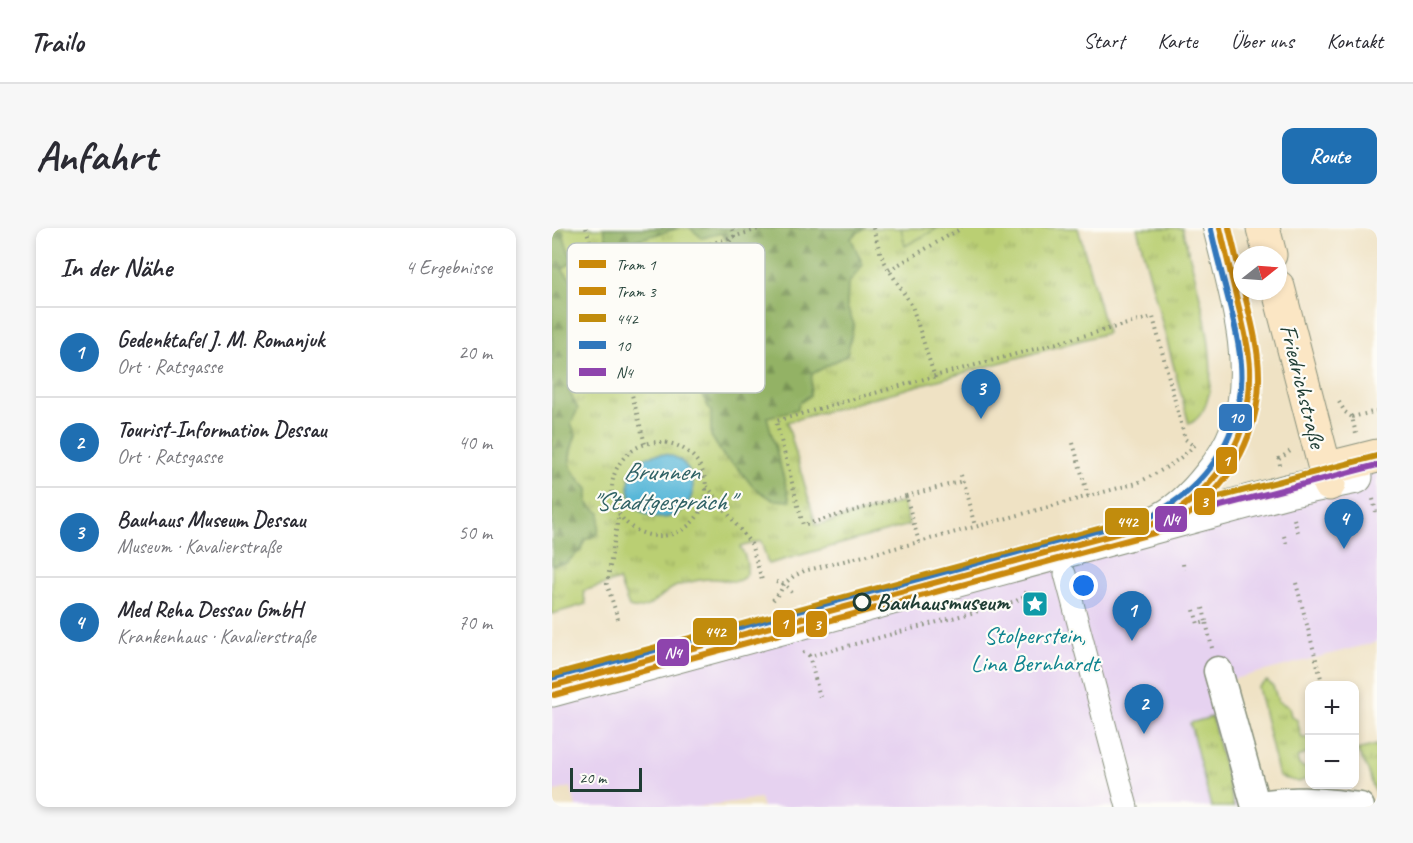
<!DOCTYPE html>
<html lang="de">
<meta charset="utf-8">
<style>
:root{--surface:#fff;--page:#f7f7f7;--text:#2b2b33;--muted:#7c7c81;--line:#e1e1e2;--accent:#1f6fb2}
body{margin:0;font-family:Caveat,sans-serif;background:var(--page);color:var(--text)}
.controls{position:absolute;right:18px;bottom:18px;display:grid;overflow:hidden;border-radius:12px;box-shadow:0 3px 9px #0003}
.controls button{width:54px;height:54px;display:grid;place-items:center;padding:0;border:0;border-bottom:2px solid var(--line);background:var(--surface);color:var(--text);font:30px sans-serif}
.compass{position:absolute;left:681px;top:18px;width:54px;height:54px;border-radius:50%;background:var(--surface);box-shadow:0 3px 9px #0003;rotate:73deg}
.scale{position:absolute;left:18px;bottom:15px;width:72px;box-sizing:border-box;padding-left:6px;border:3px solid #1f3d34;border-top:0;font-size:16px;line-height:21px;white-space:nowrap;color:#1f3d34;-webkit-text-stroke:4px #fdfcf7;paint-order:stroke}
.you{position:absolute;left:532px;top:358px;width:21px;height:21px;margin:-15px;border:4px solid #fff;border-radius:50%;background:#1a73e8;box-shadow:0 0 0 9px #1a73e833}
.badge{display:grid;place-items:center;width:39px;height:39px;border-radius:50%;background:var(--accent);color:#fff;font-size:20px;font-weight:700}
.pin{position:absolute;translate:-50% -50px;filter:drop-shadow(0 2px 3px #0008)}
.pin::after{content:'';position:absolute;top:32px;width:21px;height:18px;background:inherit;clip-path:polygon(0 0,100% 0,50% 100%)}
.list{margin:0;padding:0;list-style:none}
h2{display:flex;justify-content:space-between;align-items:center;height:78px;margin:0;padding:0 24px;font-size:26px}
h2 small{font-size:20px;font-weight:400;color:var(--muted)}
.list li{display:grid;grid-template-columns:39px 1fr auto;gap:18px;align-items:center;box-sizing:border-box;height:90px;padding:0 24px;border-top:2px solid var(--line)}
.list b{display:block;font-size:22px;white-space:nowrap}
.list p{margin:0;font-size:20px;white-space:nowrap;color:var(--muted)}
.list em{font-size:20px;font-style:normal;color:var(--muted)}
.map{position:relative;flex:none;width:825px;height:579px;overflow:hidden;border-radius:12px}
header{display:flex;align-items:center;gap:36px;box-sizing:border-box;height:84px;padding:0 30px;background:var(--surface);border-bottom:2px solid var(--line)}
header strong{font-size:28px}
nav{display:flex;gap:33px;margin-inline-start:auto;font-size:21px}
.intro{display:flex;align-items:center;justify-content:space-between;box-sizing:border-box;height:144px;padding:0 36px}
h1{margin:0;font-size:42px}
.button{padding:15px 27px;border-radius:12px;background:var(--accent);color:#fff;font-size:21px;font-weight:700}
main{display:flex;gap:36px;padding:0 36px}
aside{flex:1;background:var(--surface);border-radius:12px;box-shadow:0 3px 9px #0003}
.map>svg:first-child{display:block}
</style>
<header>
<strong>Trailo</strong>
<nav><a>Start</a><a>Karte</a><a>Über uns</a><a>Kontakt</a></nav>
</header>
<div class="intro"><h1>Anfahrt</h1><a class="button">Route</a></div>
<main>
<aside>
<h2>In der Nähe<small>4 Ergebnisse</small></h2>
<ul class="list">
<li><span class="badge">1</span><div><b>Gedenktafel J. M. Romanjuk</b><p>Ort · Ratsgasse</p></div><em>20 m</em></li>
<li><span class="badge">2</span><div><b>Tourist-Information Dessau</b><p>Ort · Ratsgasse</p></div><em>40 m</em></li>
<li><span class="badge">3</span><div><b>Bauhaus Museum Dessau</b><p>Museum · Kavalierstraße</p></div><em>50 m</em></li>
<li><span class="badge">4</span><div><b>Med Reha Dessau GmbH</b><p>Krankenhaus · Kavalierstraße</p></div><em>70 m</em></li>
</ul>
</aside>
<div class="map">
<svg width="825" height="579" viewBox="0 0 825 579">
<defs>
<pattern id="grass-tufts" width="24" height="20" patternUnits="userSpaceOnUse" patternTransform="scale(1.5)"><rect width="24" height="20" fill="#bacf73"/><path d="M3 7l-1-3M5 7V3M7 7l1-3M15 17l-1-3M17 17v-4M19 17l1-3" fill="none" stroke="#97a95f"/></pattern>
<pattern id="forest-firs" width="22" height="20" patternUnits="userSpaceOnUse" patternTransform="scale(1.5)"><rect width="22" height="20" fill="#93b265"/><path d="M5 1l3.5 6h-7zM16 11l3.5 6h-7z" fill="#779254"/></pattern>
</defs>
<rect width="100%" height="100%" fill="#fdfcf7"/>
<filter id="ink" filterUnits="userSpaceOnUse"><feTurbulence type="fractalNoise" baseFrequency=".0167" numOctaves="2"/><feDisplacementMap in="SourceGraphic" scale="12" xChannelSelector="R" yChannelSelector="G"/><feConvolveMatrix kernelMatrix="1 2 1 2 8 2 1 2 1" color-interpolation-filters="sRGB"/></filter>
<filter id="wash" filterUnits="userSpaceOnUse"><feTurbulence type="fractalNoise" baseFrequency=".008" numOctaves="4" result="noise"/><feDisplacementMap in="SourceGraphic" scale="24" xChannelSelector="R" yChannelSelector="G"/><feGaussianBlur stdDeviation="1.35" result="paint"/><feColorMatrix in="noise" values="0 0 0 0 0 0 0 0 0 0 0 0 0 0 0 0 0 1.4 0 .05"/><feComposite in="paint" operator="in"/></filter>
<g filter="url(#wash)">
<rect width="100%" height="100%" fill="#efe2c4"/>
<path fill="#e6d2f0" d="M 825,235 L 825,414 L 662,456 L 693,579 L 211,579 L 208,570 L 145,579 L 24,579 L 19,559 L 0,564 L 0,455 Z"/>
<g fill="url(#grass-tufts)" stroke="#6c8654" stroke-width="1.5">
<path d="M 0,0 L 526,0 L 555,105 L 235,194 L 264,297 L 351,274 L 357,297 L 216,336 L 209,313 L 188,319 C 194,328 202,350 184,353 C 177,354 166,350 157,351 C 147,351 134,355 125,358 C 108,364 99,386 77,379 L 67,352 L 31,363 L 34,376 L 0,386 Z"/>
<path d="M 585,0 L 630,0 C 640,39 685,174 637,196 Z"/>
<path d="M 715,453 L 721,458 L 726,473 L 737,479 L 739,488 L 745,492 L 750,510 L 755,510 L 757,506 L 757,525 L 745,529 L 747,537 L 756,541 L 757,546 L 754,551 L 747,554 L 727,549 L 706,459 Z"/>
<path d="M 660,489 L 682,579 L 659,579 L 638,495 Z"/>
<path d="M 825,517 L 825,566 L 821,559 L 816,542 L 805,522 Z"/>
</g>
<g fill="url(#forest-firs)" stroke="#59784c" stroke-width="1.5">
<path d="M 52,0 L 127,0 L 67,17 L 54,11 Z"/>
<path d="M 138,0 L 312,0 L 299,10 L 311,37 L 296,56 L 295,79 L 302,96 L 295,127 L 260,146 L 258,168 L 247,175 L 246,181 L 215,189 L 238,273 L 221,272 L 201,259 L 187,241 L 172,229 L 159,208 L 159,184 L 150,167 L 135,160 L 128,135 L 139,128 L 151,109 L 141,85 L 163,62 L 164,40 L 179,19 L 169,5 L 150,10 Z"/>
<path d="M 11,3 L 14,16 L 21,33 L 10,41 L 28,62 L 19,77 L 38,113 L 36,125 L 44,137 L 40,152 L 23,152 L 16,161 L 26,181 L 19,195 L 24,207 C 13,237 16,239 36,261 L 36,276 L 48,285 L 46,306 L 33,312 L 29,322 L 14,335 L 0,337 L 0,4 Z"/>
</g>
<path fill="#bacf73" stroke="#6c8654" stroke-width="1.5" d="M 349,0 L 386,0 L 353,18 Z"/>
<circle fill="#59b7d8" stroke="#3c7a86" stroke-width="1.5" cx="109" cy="258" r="32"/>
</g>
<g filter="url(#ink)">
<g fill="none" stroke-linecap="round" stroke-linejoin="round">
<defs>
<g id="service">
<path d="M 628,282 C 734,204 694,107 668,0"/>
<path d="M 598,286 C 620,277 636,260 650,242 C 661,229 670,214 676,198 C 699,140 672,59 658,0"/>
</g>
<path id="pedestrian" d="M 513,346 L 575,579"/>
<g id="minor">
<path d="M 666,443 L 704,579"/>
<path d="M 704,578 C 739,570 773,575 808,579"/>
</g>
<path id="tertiary" d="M 0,462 L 735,263 L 804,249"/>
<g id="secondary">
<path d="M 711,0 L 718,27"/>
<path d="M 726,59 L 777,256"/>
<path d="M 773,241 L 825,228"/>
</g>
</defs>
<use href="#service" stroke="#87907c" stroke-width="16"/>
<use href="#pedestrian" stroke="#87907c" stroke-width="23"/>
<use href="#minor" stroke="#87907c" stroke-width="31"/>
<use href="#tertiary" stroke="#87907c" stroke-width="35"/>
<use href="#secondary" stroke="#87907c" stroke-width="35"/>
<g stroke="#87907c" stroke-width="4" stroke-dasharray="1.5 4.5" stroke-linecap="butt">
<path d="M 34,0 L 49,49 L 93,216"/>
<path d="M 321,0 L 329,27 L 337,42 L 360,78 L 384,153"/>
<path d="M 337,42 L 410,0"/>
<path d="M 49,49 L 210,0"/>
<path d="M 76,147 L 182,8 L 180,0"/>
<path d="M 787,174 L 793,184 L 800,189 L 804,206"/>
<path d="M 800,189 L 825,183"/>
<circle cx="107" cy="261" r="47"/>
<path d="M 521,215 L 536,268"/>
<path d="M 728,237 L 727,231 L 740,222"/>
<path d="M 409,247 L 423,298"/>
<path d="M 155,258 L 199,316 L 210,352"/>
<path d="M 354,268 L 411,253"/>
<path d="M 821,271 L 824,284"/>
<path d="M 742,291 L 746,304"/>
<path d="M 732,308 L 735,318"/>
<path d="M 367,314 L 354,268 L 251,297 L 224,193 L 383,148 L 601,89 L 633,211 L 642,218"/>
<path d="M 631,336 L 632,342"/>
<path d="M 224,354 C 232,356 239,360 241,368"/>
<path d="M 744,355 L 771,458"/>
<path d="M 221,372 L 228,364 L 232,356 L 242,348 L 252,343 L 367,314 L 585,255 C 606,245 626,234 643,217"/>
<path d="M 651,380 L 654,394"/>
<path d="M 642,382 L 646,396 L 654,394 L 660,420"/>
<path d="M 66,391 L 55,356 L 67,285"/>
<path d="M 251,424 L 258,428 L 464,373 L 472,368 L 475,363"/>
<path d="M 257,427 L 269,473"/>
</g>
<use href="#service" stroke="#fff" stroke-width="14"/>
<use href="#pedestrian" stroke="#fff" stroke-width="21"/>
<use href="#minor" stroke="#fff" stroke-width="28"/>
<use href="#tertiary" stroke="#fff" stroke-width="33"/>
<use href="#secondary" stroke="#fbe6c4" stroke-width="33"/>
<defs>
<path id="bus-1" d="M 0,447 L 636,277 L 825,228"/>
<path id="bus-2" d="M 0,453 L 592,293 C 606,284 621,276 634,265 C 672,233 693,186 689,136 C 685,93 668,45 659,2"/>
<path id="bus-3" d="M 2,456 L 638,286 L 825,237"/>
</defs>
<use href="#bus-1" stroke="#fdfcf7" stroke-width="10"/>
<use href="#bus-2" stroke="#fdfcf7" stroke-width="10"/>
<use href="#bus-3" stroke="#fdfcf7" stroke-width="10"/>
<use href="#bus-1" stroke="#c18c0d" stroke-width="6"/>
<use href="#bus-2" stroke="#3177bc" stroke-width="6"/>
<use href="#bus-3" stroke="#8e44ad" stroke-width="6"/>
<defs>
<path id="tram-1" d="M 0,458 L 608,294 C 668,258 700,211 698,140 C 697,118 691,97 686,76 C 680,51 674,25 668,0"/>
<g id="tram-2">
<path d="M 677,0 L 690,54"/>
<path d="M 2,467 L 613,302 C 627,293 642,284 654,272 C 692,236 712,184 706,131 C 704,108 697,85 692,63"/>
</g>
</defs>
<use href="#tram-1" stroke="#fdfcf7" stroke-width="10"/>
<use href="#tram-2" stroke="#fdfcf7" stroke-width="10"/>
<use href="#tram-1" stroke="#ca890a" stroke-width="6"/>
<use href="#tram-2" stroke="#ca890a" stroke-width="6"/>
</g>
</g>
<defs>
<symbol id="sight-square" viewBox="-11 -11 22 22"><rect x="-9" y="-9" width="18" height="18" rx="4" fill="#0f9aa8" stroke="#fdfcf7"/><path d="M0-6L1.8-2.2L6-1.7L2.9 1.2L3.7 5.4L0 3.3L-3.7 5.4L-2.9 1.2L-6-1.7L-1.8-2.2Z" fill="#fff"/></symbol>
</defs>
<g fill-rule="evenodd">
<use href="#sight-square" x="468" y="361" width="30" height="30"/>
</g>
<circle fill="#fdfcf7" stroke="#1f3d34" stroke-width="3" cx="310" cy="374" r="8"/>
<g text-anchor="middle" stroke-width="4.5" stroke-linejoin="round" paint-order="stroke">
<g font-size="24" fill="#1f3d34" stroke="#fdfcf7">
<text transform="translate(751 158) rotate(76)" y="8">Friedrichstraße</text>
</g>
<g font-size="24" font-weight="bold" fill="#1f3d34" stroke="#fdfcf7" text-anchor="start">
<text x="324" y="382">Bauhausmuseum</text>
</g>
<g font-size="24" fill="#0d838f" stroke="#fdfcf7">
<text x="483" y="415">Stolperstein,<tspan x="483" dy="28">Lina Bernhardt</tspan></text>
</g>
<g font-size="26" font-style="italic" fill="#306265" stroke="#fdfcf7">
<text x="109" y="252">Brunnen<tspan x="109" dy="30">"Stadtgespräch"</tspan></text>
</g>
</g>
<rect x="15" y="15" width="198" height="150" rx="9" fill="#fdfcf7" stroke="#bac3bc" stroke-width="1.5"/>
<rect x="27" y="32" width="27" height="8" fill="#ca890a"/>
<rect x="27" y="59" width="27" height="8" fill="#ca890a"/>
<rect x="27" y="86" width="27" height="8" fill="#c18c0d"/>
<rect x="27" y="113" width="27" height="8" fill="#3177bc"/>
<rect x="27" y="140" width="27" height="8" fill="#8e44ad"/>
<g font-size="16" fill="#1f3d34">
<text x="64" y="42">Tram 1</text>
<text x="64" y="69">Tram 3</text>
<text x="64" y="96">442</text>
<text x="64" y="123">10</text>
<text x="64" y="150">N4</text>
</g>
<g stroke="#fdfcf7" stroke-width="2">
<rect x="666" y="175" width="35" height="29" rx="6" fill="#3177bc"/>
<rect x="663" y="218" width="23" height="29" rx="6" fill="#ca890a"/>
<rect x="641" y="259" width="23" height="29" rx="6" fill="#ca890a"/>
<rect x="602" y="277" width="34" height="28" rx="6" fill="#8e44ad"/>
<rect x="552" y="279" width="46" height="29" rx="6" fill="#c18c0d"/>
<rect x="220" y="381" width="24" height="29" rx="6" fill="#ca890a"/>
<rect x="253" y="382" width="23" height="28" rx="6" fill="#ca890a"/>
<rect x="140" y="389" width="46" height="29" rx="6" fill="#c18c0d"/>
<rect x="104" y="410" width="34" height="29" rx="6" fill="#8e44ad"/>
</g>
<g font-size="16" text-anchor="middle" font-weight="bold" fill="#fff">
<text x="684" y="195">10</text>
<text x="674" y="238">1</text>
<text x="652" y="279">3</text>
<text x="619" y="297">N4</text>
<text x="575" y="299">442</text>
<text x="232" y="401">1</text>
<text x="265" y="402">3</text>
<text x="163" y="409">442</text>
<text x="121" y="430">N4</text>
</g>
</svg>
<div class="controls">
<button>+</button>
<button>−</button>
</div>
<svg class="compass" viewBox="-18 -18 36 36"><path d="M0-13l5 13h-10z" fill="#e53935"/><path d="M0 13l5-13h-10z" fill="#7c7c81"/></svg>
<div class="scale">20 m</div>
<div class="you"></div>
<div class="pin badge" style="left:580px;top:413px">1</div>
<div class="pin badge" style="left:592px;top:506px">2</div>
<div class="pin badge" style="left:429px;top:191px">3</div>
<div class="pin badge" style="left:792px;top:321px">4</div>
</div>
</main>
